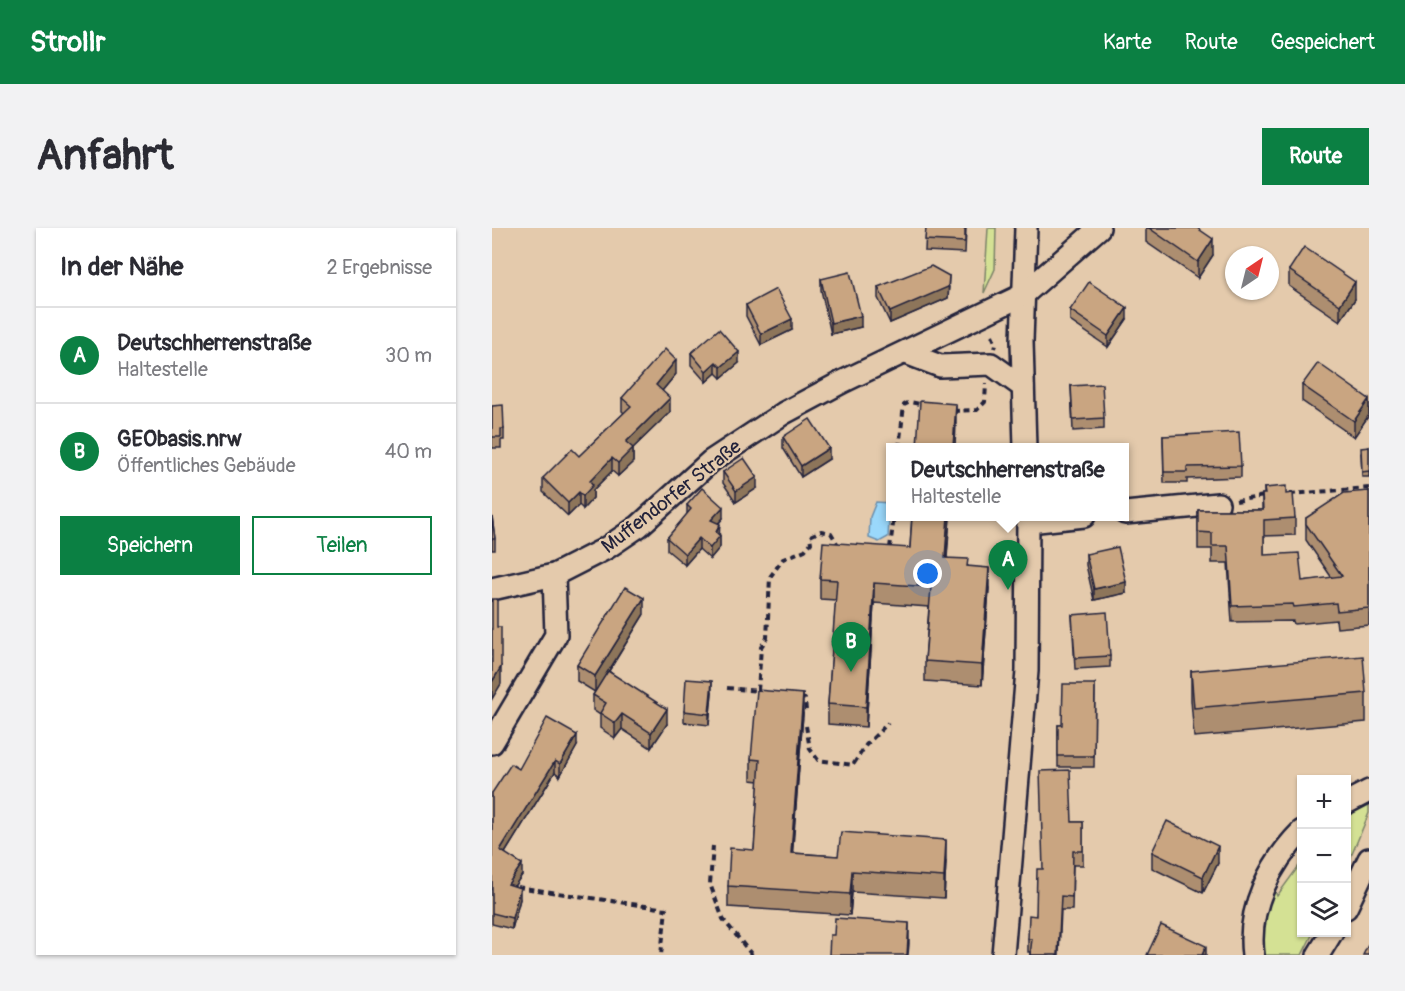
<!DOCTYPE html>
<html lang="de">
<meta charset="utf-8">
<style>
:root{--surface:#fff;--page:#f2f2f3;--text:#2b2b33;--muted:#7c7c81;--line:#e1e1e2;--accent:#0b8043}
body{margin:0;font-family:Pangolin,sans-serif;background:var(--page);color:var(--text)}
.controls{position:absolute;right:18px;bottom:18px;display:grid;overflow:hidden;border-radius:0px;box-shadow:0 2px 4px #0004}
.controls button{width:54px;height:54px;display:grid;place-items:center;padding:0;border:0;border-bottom:2px solid var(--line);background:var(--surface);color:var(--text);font:30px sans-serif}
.compass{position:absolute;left:733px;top:18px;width:54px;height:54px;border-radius:50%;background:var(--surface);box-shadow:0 2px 4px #0004;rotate:35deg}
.you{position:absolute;left:436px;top:346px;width:21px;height:21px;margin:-15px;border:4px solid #fff;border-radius:50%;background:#1a73e8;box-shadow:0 0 0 9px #1a73e833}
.badge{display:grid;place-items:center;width:39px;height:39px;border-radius:50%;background:var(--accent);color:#fff;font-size:20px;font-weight:700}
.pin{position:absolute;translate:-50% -50px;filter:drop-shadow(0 2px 3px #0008)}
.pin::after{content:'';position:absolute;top:32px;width:21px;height:18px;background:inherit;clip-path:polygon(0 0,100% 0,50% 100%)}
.popup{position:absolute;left:394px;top:215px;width:243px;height:78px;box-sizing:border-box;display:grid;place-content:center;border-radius:0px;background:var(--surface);filter:drop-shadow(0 2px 4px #0005);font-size:20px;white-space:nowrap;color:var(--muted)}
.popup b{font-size:22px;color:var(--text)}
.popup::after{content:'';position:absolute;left:50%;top:100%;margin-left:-12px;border:12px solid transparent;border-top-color:var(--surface)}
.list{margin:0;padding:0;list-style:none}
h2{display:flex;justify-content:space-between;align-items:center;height:78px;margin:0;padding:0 24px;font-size:26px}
h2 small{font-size:20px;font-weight:400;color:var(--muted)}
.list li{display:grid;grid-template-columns:39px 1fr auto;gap:18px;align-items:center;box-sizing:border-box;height:96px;padding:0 24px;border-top:2px solid var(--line)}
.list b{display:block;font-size:22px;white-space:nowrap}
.list p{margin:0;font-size:20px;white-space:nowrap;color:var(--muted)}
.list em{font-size:20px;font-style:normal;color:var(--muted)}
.actions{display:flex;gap:12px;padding:18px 24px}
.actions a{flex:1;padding:14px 0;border:2px solid var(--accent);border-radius:0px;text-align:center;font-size:21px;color:var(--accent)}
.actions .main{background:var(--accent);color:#fff}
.icon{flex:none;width:33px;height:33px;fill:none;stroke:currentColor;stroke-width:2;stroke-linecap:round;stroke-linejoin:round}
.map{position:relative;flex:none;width:877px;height:727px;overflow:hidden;border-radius:0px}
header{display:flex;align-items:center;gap:36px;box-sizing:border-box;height:84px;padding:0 30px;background:var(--accent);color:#fff}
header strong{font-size:28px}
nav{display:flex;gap:33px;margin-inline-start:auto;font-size:21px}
.intro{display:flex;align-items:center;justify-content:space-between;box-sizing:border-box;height:144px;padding:0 36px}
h1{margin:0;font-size:42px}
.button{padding:15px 27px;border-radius:0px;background:var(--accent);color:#fff;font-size:21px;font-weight:700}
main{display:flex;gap:36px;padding:0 36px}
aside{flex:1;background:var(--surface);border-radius:0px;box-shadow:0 2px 4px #0004}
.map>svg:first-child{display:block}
</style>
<header>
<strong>Strollr</strong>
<nav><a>Karte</a><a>Route</a><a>Gespeichert</a></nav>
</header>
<div class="intro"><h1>Anfahrt</h1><a class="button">Route</a></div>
<main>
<aside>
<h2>In der Nähe<small>2 Ergebnisse</small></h2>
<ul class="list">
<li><span class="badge">A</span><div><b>Deutschherrenstraße</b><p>Haltestelle</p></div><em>30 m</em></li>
<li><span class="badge">B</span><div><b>GEObasis.nrw</b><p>Öffentliches Gebäude</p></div><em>40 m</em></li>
</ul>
<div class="actions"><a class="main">Speichern</a><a>Teilen</a></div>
</aside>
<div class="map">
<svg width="877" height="727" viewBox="0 0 877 727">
<rect width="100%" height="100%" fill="#e4caac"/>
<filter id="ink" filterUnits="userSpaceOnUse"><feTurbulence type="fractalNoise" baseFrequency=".0167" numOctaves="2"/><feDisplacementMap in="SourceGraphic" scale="12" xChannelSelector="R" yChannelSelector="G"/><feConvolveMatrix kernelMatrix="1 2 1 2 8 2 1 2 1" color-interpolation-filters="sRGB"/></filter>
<g filter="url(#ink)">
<g fill="#d4e194" stroke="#7b8268" stroke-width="1.5">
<path d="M 496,0 L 504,0 L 503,41 L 492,65 Z"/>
<path d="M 877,567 L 877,585 L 855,638 L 855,580 Z"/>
<path d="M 809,635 L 810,704 L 821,705 L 810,727 L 766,727 L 779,651 L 785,668 Z"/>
</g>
<path fill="#9ad8fb" stroke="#6a8fae" stroke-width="1.5" d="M 384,274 L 398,275 L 396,309 L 387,314 L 377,310 L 378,289 Z"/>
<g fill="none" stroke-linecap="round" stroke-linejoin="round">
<defs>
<g id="minor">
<path d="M 414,125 L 448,138 L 499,136 L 531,159"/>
<path d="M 533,220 L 530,113 L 534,0"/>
<path d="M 633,285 L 726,276"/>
<path d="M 537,294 L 592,288"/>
<path d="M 0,361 L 62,347 L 113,321 L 147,298 L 219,233 L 292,185 L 350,154 L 531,67 L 607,0"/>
<path d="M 0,515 L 64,407 L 62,347"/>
<path d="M 854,575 L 877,563"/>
<path d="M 854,680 L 877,631"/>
<path d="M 511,727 L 535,443 L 536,288"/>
<path d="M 761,727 C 755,681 778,635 810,603"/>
<path d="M 826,727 L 840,704"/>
</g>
</defs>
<use href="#minor" stroke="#22223b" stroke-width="26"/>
<g stroke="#22223b" stroke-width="4" stroke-dasharray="6 4.5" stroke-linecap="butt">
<path d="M 500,107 L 504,116 L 503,120"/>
<path d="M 461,183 L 485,182 L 493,174 L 494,155"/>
<path d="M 407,220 L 412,177 L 418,174 L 433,177"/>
<path d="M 798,266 L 877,260"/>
<path d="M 744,273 L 772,268"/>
<path d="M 398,320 L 402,288"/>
<path d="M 235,460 L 266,463 L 269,419 L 275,410 L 278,349 L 291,331 L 313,322 L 319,315 L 318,308 L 329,303 L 339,305 L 346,317"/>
<path d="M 308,469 L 313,471 L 314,483"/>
<path d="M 314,498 L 318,521 L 326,532 L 361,537 L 374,517 L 396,495"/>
<path d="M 221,618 L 218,656 L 231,691 L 260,727"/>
<path d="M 25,659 L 174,681 L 169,727"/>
</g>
<use href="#minor" stroke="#e4caac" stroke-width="21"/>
</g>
<g fill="#ad8e6f" stroke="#22223b" stroke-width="1.5">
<path d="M 434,0 L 474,0 L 473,25 L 433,23 Z"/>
<path d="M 654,0 L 705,0 L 721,27 L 706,50 L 654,14 Z"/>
<path d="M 797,42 L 863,71 L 848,93 L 797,58 Z"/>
<path d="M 329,51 L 369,99 L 339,106 L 329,62 Z"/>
<path d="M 386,59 L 457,59 L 456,70 L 398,95 L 386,70 Z"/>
<path d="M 254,77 L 300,102 L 269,117 L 254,88 Z"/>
<path d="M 578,82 L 635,91 L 616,119 L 578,93 Z"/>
<path d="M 199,125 L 247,135 L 229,150 L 224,145 L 214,154 L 199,137 Z"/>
<path d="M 184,146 L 170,163 L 178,184 L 141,220 L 141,234 L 126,248 L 120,243 L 101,262 L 101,270 L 91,281 L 87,277 L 76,288 L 51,264 L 51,250 L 87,228 L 132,185 L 130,183 L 130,170 Z"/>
<path d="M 810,157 L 877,171 L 877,187 L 862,209 L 810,173 Z"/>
<path d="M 579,158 L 612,190 L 612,201 L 581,203 Z"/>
<path d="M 0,178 L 12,201 L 12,212 L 9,212 L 9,220 L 0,220 Z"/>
<path d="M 671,208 L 749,238 L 749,249 L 695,251 L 695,255 L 672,255 Z"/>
<path d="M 291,209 L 337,231 L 309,249 L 291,220 Z"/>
<path d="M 877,219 L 877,249 L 870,249 L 869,225 Z"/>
<path d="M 231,244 L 265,260 L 244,274 L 231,255 Z"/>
<path d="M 772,260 L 794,266 L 803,290 L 803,307 L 772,308 L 772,327 L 810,353 L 840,350 L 814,312 L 814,290 L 877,263 L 877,397 L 845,400 L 844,392 L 802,396 L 801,393 L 740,394 L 736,335 L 720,335 L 720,321 L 706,321 L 706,282 L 770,282 L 770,266 L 772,266 Z"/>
<path d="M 195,277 L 231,290 L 227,295 L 228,319 L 218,331 L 207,321 L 193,337 L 175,322 L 175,310 L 195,287 Z"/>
<path d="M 0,288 L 3,311 L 3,322 L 0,322 Z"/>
<path d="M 420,288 L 458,288 L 455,330 L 476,338 L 497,360 L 490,457 L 433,453 L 433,433 L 437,379 L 382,375 L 374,499 L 336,496 L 336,476 L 344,372 L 328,371 L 328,351 L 418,320 Z"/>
<path d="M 594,326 L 634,365 L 602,372 L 594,337 Z"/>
<path d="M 152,386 L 117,443 L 175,496 L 159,520 L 130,501 L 123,510 L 108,500 L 108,487 L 101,482 L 101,467 L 103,464 L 85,453 L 85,437 Z"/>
<path d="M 580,387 L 618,428 L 618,439 L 583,441 Z"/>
<path d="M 699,443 L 874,465 L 874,494 L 702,509 L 699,472 Z"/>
<path d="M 603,456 L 602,539 L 566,539 L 566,497 L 570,497 Z"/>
<path d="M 220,464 L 217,497 L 192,494 L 192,483 Z"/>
<path d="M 311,486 L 300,625 L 346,628 L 454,633 L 452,670 L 360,664 L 358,687 L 236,679 L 236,658 L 262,622 L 267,553 L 259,552 L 259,531 Z"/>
<path d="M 85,518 L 68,548 L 63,544 L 13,625 L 30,647 L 22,658 L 28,671 L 20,701 L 0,696 L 0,565 L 27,541 Z"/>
<path d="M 580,594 L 591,594 L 591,637 L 581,637 L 580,682 L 569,682 L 567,727 L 538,727 L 538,724 L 536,724 L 536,711 L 544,688 L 551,641 Z"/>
<path d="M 660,624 L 726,635 L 711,665 L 660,640 Z"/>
</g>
<g fill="#8d745a" stroke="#22223b" stroke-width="1.5">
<path d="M 721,11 L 721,27 L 706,50 L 706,34 Z"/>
<path d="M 457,48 L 456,70 L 398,95 L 398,84 Z"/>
<path d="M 863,54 L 863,71 L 848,93 L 848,77 Z"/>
<path d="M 635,80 L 635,91 L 616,119 L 616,108 Z"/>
<path d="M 369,88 L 369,99 L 339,106 L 339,95 Z"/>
<path d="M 300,91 L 300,102 L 269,117 L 269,106 Z"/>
<path d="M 247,124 L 247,135 L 229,150 L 229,139 Z"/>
<path d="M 184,132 L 184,146 L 164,170 L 164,157 Z"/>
<path d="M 224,134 L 224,145 L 214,154 L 214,143 Z"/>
<path d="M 178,170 L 178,184 L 141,220 L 141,234 L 126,248 L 126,235 L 134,214 Z"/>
<path d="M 877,171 L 877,187 L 862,209 L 862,193 Z"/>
<path d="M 464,176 L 464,196 L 463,219 L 461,219 Z"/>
<path d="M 337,220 L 337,231 L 309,249 L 309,238 Z"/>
<path d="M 120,230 L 120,243 L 101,262 L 101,270 L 91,281 L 91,268 L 98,253 Z"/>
<path d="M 265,249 L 265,260 L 244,274 L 244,263 Z"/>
<path d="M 87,264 L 87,277 L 76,288 L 76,275 Z"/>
<path d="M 231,279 L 231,290 L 219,303 L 219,292 Z"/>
<path d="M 456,288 L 458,288 L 453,350 L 453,330 Z"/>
<path d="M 228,296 L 227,309 L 228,308 L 228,319 L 218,331 L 218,320 Z"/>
<path d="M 207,310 L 207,321 L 193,337 L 193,326 Z"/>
<path d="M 497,340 L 497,360 L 490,457 L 490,437 Z"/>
<path d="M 634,354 L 634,365 L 602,372 L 602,361 Z"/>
<path d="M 382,355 L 382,375 L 374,499 L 374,479 Z"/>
<path d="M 152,370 L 152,386 L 103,465 L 103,448 Z"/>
<path d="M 9,439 L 9,456 L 0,471 L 0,454 Z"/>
<path d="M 220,453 L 220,464 L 217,497 L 217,486 Z"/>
<path d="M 311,466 L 311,486 L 299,646 L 299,625 Z"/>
<path d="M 175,481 L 175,496 L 159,520 L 159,505 Z"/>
<path d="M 130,486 L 130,501 L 123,510 L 123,495 Z"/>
<path d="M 85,507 L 85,518 L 68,548 L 68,536 Z"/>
<path d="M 63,533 L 63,544 L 8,633 L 8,622 Z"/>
<path d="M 454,612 L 454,633 L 452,670 L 452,649 Z"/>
<path d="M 726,618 L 726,635 L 711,665 L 711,649 Z"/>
<path d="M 30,636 L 30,647 L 16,667 L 16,656 Z"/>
<path d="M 360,643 L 360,664 L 358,687 L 358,666 Z"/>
<path d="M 28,660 L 28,671 L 20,701 L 20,690 Z"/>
<path d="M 417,695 L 417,716 L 416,727 L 415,727 Z"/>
<path d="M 714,718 L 714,727 L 710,727 Z"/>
</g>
<g fill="#c9a581" stroke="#22223b" stroke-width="1.5">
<path d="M 434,0 L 473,0 L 473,14 L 433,12 Z"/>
<path d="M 657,0 L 705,0 L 721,11 L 706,34 Z"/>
<path d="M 812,19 L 863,54 L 848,77 L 797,42 Z"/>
<path d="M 439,38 L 457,48 L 456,59 L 398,84 L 386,59 Z"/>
<path d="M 358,44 L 369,88 L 339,95 L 329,51 Z"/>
<path d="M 597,54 L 635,80 L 616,108 L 578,82 Z"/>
<path d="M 284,61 L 300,91 L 269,106 L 254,77 Z"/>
<path d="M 227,101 L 247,124 L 229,139 L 224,134 L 214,143 L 199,125 Z"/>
<path d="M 173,121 L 184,132 L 164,157 L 178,170 L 134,214 L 141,220 L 126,235 L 120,230 L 98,253 L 101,257 L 91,268 L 87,264 L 76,275 L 51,250 L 80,221 L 87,228 L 139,178 L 130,170 Z"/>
<path d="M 826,135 L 877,171 L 862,193 L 810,157 Z"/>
<path d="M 610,156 L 612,190 L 581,192 L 579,158 Z"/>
<path d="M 428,173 L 464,176 L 461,219 L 425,219 Z"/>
<path d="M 11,177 L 12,201 L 9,201 L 9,209 L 0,209 L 0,178 Z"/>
<path d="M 318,191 L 337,220 L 309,238 L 291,209 Z"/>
<path d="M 747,204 L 749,238 L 695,239 L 695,244 L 672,244 L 671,208 Z"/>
<path d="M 877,219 L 877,243 L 870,244 L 869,220 Z"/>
<path d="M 252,230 L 265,249 L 244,263 L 231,244 Z"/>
<path d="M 794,258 L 794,266 L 801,265 L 803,290 L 772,292 L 772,327 L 807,325 L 810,353 L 850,348 L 814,296 L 814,290 L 852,265 L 877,263 L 877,380 L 845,383 L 844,375 L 802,379 L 801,376 L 740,378 L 736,318 L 720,318 L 720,305 L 706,304 L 706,282 L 771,282 L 770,266 L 773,266 L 772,260 Z"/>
<path d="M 210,260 L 231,279 L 219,292 L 228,296 L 224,304 L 228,308 L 218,320 L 207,310 L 193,326 L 175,310 L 199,281 L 195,277 Z"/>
<path d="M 0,288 L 3,311 L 0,311 Z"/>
<path d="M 420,288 L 456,288 L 453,330 L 476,331 L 475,338 L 497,340 L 490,437 L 433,433 L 439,359 L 382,355 L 374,479 L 336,476 L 345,352 L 328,351 L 331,314 L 418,320 Z"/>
<path d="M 626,319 L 634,354 L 602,361 L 594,326 Z"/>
<path d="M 133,359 L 152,370 L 103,448 L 85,437 Z"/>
<path d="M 0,371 L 5,371 L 5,399 L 9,399 L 9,439 L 0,454 Z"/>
<path d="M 615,384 L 618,428 L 583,430 L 580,387 Z"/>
<path d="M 871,428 L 874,465 L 702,480 L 699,443 Z"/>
<path d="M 116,443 L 175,481 L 159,505 L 130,486 L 123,495 L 108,485 L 114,475 L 101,467 Z"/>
<path d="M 194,451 L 220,453 L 217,486 L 192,483 Z"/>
<path d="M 571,456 L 603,456 L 602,528 L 566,528 L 566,497 L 570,497 Z"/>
<path d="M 265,462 L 311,466 L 299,625 L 346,628 L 349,604 L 454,612 L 452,649 L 360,643 L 358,666 L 236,658 L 238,620 L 262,622 L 268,532 L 259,531 Z"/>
<path d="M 55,490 L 85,507 L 68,536 L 63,533 L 8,622 L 30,636 L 16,656 L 28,660 L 20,690 L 0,685 L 0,565 L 19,536 L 27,541 Z"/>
<path d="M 578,542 L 580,594 L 591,594 L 591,623 L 581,623 L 580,669 L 569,668 L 566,727 L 538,727 L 540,711 L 536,711 L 537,687 L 544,688 L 545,641 L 551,641 L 548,543 Z"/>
<path d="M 675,593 L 726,618 L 711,649 L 660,624 Z"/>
<path d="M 343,690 L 417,695 L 415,727 L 337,727 L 338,707 L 342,707 Z"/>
<path d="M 669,697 L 714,718 L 710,727 L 655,727 Z"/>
<path d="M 877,715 L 877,727 L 871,727 Z"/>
</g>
</g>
<g text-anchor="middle" stroke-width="4.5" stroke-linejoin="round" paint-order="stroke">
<g font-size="20" fill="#22223b" stroke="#e4caac">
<text transform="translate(179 268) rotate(-38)" y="7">Muffendorfer Straße</text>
</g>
</g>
</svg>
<div class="controls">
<button>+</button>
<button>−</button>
<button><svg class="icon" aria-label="layers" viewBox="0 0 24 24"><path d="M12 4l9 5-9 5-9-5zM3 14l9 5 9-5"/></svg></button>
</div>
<svg class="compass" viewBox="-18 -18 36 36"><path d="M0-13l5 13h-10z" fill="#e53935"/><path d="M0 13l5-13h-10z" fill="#7c7c81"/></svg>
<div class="you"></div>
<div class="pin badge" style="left:516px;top:362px">A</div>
<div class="popup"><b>Deutschherrenstraße</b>Haltestelle</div>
<div class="pin badge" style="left:359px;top:444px">B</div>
</div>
</main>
